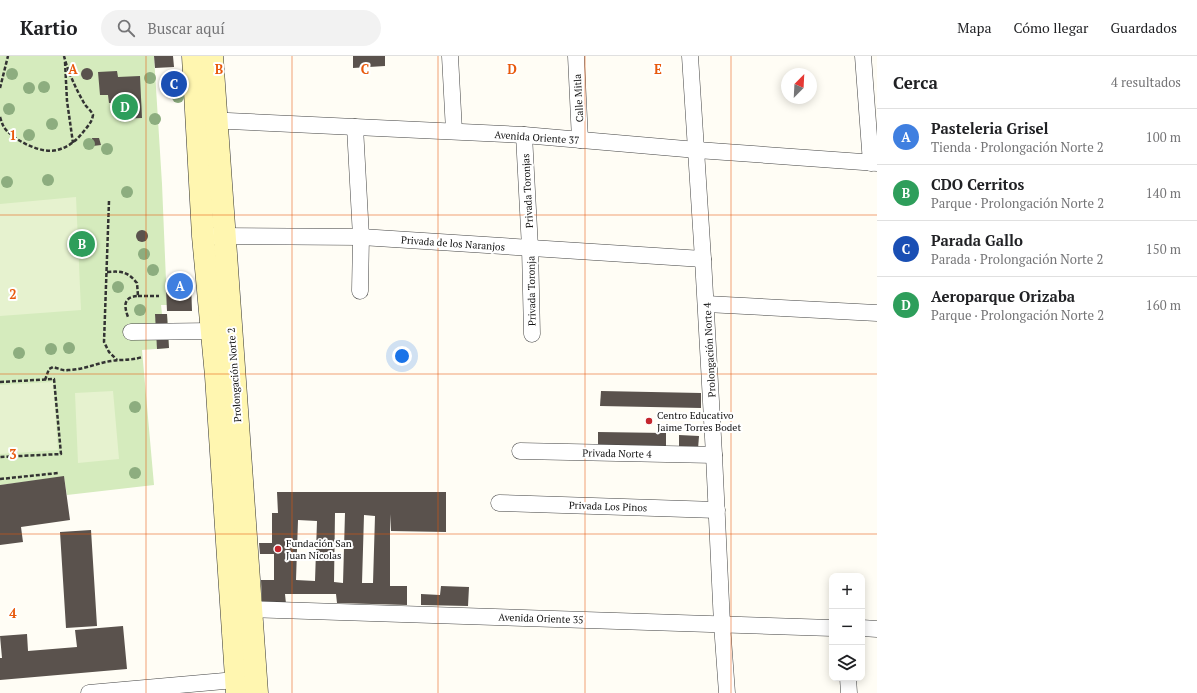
<!DOCTYPE html>
<html lang="es">
<meta charset="utf-8">
<style>
:root{--surface:#fff;--page:#f2f2f2;--text:#202124;--muted:#757577;--line:#e0e0e0;--accent:#0f766e}
body{margin:0;font-family:"PT Serif",serif;background:var(--page);color:var(--text)}
.controls{position:absolute;right:12px;bottom:12px;display:grid;overflow:hidden;border-radius:8px;box-shadow:0 2px 10px #0003}
.controls button{width:36px;height:36px;display:grid;place-items:center;padding:0;border:0;border-bottom:1px solid var(--line);background:var(--surface);color:var(--text);font:20px sans-serif}
.compass{position:absolute;left:781px;top:12px;width:36px;height:36px;border-radius:50%;background:var(--surface);box-shadow:0 2px 10px #0003;rotate:24deg}
.you{position:absolute;left:402px;top:300px;width:14px;height:14px;margin:-10px;border:3px solid #fff;border-radius:50%;background:#1a73e8;box-shadow:0 0 0 6px #1a73e833}
.badge{display:grid;place-items:center;width:26px;height:26px;border-radius:50%;background:var(--accent);color:#fff;font-size:13px;font-weight:700}
.pin{position:absolute;translate:-50% -50%;border:2px solid #fff;box-shadow:0 1px 4px #0006}
.list{margin:0;padding:0;list-style:none}
h2{display:flex;justify-content:space-between;align-items:center;height:52px;margin:0;padding:0 16px;font-size:17px}
h2 small{font-size:13px;font-weight:400;color:var(--muted)}
.list li{display:grid;grid-template-columns:26px 1fr auto;gap:12px;align-items:center;box-sizing:border-box;height:56px;padding:0 16px;border-top:1px solid var(--line)}
.list b{display:block;font-size:15px;white-space:nowrap}
.list p{margin:0;font-size:13px;white-space:nowrap;color:var(--muted)}
.list em{font-size:13px;font-style:normal;color:var(--muted)}
.icon{flex:none;width:22px;height:22px;fill:none;stroke:currentColor;stroke-width:2;stroke-linecap:round;stroke-linejoin:round}
.map{position:relative;flex:none;width:877px;height:637px;overflow:hidden}
header{display:flex;align-items:center;gap:24px;box-sizing:border-box;height:56px;padding:0 20px;background:var(--surface);border-bottom:1px solid var(--line)}
header strong{font-size:19px}
nav{display:flex;gap:22px;margin-inline-start:auto;font-size:14px}
.search{width:280px;height:36px;background:var(--page);display:flex;align-items:center;gap:10px;box-sizing:border-box;padding:0 14px;border-radius:22px;color:var(--muted);font-size:15px}
main{display:flex}
aside{flex:1;background:var(--surface)}
.map>svg:first-child{display:block}
</style>
<header>
<strong>Kartio</strong>
<div class="search"><svg class="icon" aria-label="search" viewBox="0 0 24 24"><circle cx="10" cy="10" r="6"/><path d="M15 15l6 6"/></svg>Buscar aquí</div>
<nav><a>Mapa</a><a>Cómo llegar</a><a>Guardados</a></nav>
</header>
<main>
<div class="map">
<svg width="877" height="637" viewBox="0 0 877 637">
<rect width="100%" height="100%" fill="#fffdf5"/>
<path fill="#d5ebbd" d="M 0,0 L 154,0 L 162,128 L 167,249 L 161,249 L 162,258 L 167,258 L 169,292 L 142,294 L 154,429 L 67,439 L 64,421 L 0,429 Z"/>
<g fill="#e6f2cf">
<path d="M 76,141 L 81,254 L 0,260 L 0,148 Z"/>
<path d="M 53,326 L 58,394 L 0,398 L 0,329 Z"/>
<path d="M 113,335 L 119,403 L 78,407 L 75,337 Z"/>
</g>
<g fill="#5a524d" fill-rule="evenodd">
<path d="M 154,0 L 173,0 L 174,11 L 155,12 Z"/>
<path d="M 353,0 L 385,0 L 385,10 L 353,12 Z"/>
<circle cx="87" cy="18" r="6"/>
<path d="M 117,15 L 118,21 L 140,20 L 142,62 L 116,63 L 115,47 L 109,47 L 108,39 L 100,39 L 98,16 Z"/>
<path d="M 92,82 L 99,82 L 101,89 L 93,90 Z"/>
<circle cx="142" cy="180" r="6"/>
<path d="M 191,225 L 192,255 L 167,255 L 166,234 L 169,234 L 169,226 Z"/>
<path d="M 155,258 L 167,258 L 169,292 L 157,293 Z"/>
<path d="M 601,335 L 701,337 L 701,352 L 600,350 Z"/>
<path d="M 598,376 L 666,377 L 666,392 L 598,391 Z"/>
<path d="M 679,379 L 699,380 L 698,393 L 679,393 Z"/>
<path d="M 64,420 L 70,464 L 21,471 L 23,486 L 0,489 L 0,429 Z"/>
<path d="M 277,436 L 446,436 L 446,476 L 391,475 L 390,458 L 390,530 L 407,530 L 407,549 L 337,547 L 336,538 L 285,538 L 286,548 L 262,548 L 261,524 L 274,524 L 274,498 L 260,498 L 259,487 L 272,487 L 272,457 L 278,457 ZM 335,457 L 345,457 L 343,527 L 334,526 ZM 364,459 L 375,460 L 373,527 L 362,527 ZM 298,464 L 317,465 L 315,525 L 296,524 Z"/>
<path d="M 91,474 L 97,570 L 66,572 L 60,476 Z"/>
<path d="M 441,530 L 469,531 L 468,550 L 421,549 L 421,538 L 440,539 Z"/>
<path d="M 123,570 L 127,613 L 0,624 L 0,602 L 2,602 L 0,580 L 27,578 L 28,595 L 77,591 L 75,574 Z"/>
</g>
<g fill="none" stroke-linecap="round" stroke-linejoin="round">
<defs>
<g id="street">
<path d="M 450,0 L 454,75"/>
<path d="M 576,0 L 580,84"/>
<path d="M 690,0 L 703,203 L 714,399 L 722,568 L 727,637"/>
<path d="M 863,0 L 871,107"/>
<path d="M 206,64 L 524,79 L 697,94 L 877,107"/>
<path d="M 355,71 L 361,181 L 360,235"/>
<path d="M 524,79 L 530,192 L 532,278"/>
<path d="M 214,180 L 361,181 L 703,203"/>
<path d="M 706,248 L 877,257"/>
<path d="M 131,276 L 212,275"/>
<path d="M 520,395 L 714,399"/>
<path d="M 499,447 L 717,454"/>
<path d="M 250,553 L 832,572"/>
<path d="M 862,572 L 877,573"/>
<path d="M 848,622 L 849,637"/>
<path d="M 89,637 L 247,623"/>
</g>
<g id="secondary">
<path d="M 193,0 L 203,180 L 216,320 L 237,637"/>
<path d="M 212,0 L 257,637"/>
</g>
</defs>
<use href="#street" stroke="#444" stroke-width="17"/>
<use href="#secondary" stroke="#333" stroke-width="23"/>
<g stroke="#333" stroke-width="2.5" stroke-dasharray="4 2" stroke-linecap="butt">
<path d="M 65,6 L 67,45 L 73,87"/>
<path d="M 0,32 L 8,0"/>
<path d="M 0,61 C 2,67 3,71 7,75 C 18,86 42,98 57,94 C 69,91 77,84 84,75 C 88,70 92,66 93,59 C 91,54 86,51 84,47 C 76,33 68,16 64,0"/>
<path d="M 109,145 L 104,286 L 109,296 L 117,304"/>
<path d="M 107,216 C 121,215 127,215 137,227 L 138,240 C 123,241 124,250 128,261"/>
<path d="M 138,240 L 159,240"/>
<path d="M 45,324 L 49,313 L 53,311 C 58,312 62,315 68,314 C 83,314 97,307 111,305 C 123,303 130,305 142,301"/>
<path d="M 0,326 L 54,323 L 61,398 L 0,401"/>
<path d="M 0,423 L 58,417"/>
</g>
<use href="#street" stroke="#fff" stroke-width="16"/>
<use href="#secondary" stroke="#fff6b0" stroke-width="22"/>
</g>
<g fill="#8dad7f">
<circle cx="12" cy="18" r="6"/>
<circle cx="150" cy="22" r="6"/>
<circle cx="44" cy="31" r="6"/>
<circle cx="29" cy="32" r="6"/>
<circle cx="178" cy="41" r="6"/>
<circle cx="9" cy="53" r="6"/>
<circle cx="155" cy="63" r="6"/>
<circle cx="52" cy="68" r="6"/>
<circle cx="29" cy="79" r="6"/>
<circle cx="89" cy="88" r="6"/>
<circle cx="107" cy="93" r="6"/>
<circle cx="48" cy="124" r="6"/>
<circle cx="7" cy="126" r="6"/>
<circle cx="127" cy="136" r="6"/>
<circle cx="144" cy="198" r="6"/>
<circle cx="153" cy="214" r="6"/>
<circle cx="118" cy="231" r="6"/>
<circle cx="140" cy="254" r="6"/>
<circle cx="69" cy="292" r="6"/>
<circle cx="51" cy="293" r="6"/>
<circle cx="19" cy="297" r="6"/>
<circle cx="135" cy="351" r="6"/>
<circle cx="135" cy="417" r="6"/>
</g>
<path fill="none" stroke="#e8590c" stroke-width="1" stroke-opacity="0.55" d="M 146,0 L 146,637M 292,0 L 292,637M 438,0 L 438,637M 585,0 L 585,637M 731,0 L 731,637M 0,159 L 877,159M 0,318 L 877,318M 0,478 L 877,478"/>
<g fill="#c4262e" stroke="#fff" stroke-width="1.5">
<circle cx="649" cy="365" r="4"/>
<circle cx="278" cy="493" r="4"/>
</g>
<g text-anchor="middle" stroke-width="4" stroke-linejoin="round" paint-order="stroke">
<g font-size="10" fill="#111" stroke="#fff">
<text transform="translate(578 42) rotate(-93)" y="4">Calle Mitla</text>
<text transform="translate(537 81) rotate(4)" y="4">Avenida Oriente 37</text>
<text transform="translate(527 135) rotate(-93)" y="4">Privada Toronjas</text>
<text transform="translate(453 187) rotate(4)" y="4">Privada de los Naranjos</text>
<text transform="translate(531 235) rotate(-91)" y="4">Privada Toronja</text>
<text transform="translate(709 294) rotate(-93)" y="4">Prolongación Norte 4</text>
<text transform="translate(234 319) rotate(-94)" y="4">Prolongación Norte 2</text>
<text transform="translate(617 397) rotate(1)" y="4">Privada Norte 4</text>
<text transform="translate(608 450) rotate(2)" y="4">Privada Los Pinos</text>
<text transform="translate(541 562) rotate(2)" y="4">Avenida Oriente 35</text>
</g>
<g font-size="10" fill="#111" stroke="#fff" text-anchor="start">
<text x="657" y="363">Centro Educativo<tspan x="657" dy="12">Jaime Torres Bodet</tspan></text>
<text x="286" y="491">Fundación San<tspan x="286" dy="12">Juan Nicolas</tspan></text>
</g>
</g>
<g font-size="13" text-anchor="middle" font-weight="bold" fill="#e8590c" stroke="#fff" stroke-width="4" stroke-linejoin="round" paint-order="stroke">
<text x="73" y="18">A</text>
<text x="219" y="18">B</text>
<text x="365" y="18">C</text>
<text x="512" y="18">D</text>
<text x="658" y="18">E</text>
<text x="13" y="84">1</text>
<text x="13" y="243">2</text>
<text x="13" y="403">3</text>
<text x="13" y="562">4</text>
</g>
</svg>
<div class="controls">
<button>+</button>
<button>−</button>
<button><svg class="icon" aria-label="layers" viewBox="0 0 24 24"><path d="M12 4l9 5-9 5-9-5zM3 14l9 5 9-5"/></svg></button>
</div>
<svg class="compass" viewBox="-18 -18 36 36"><path d="M0-13l5 13h-10z" fill="#e53935"/><path d="M0 13l5-13h-10z" fill="#757577"/></svg>
<div class="you"></div>
<div class="pin badge" style="left:180px;top:230px;background:#3f7fe0">A</div>
<div class="pin badge" style="left:82px;top:188px;background:#2e9e5b">B</div>
<div class="pin badge" style="left:174px;top:28px;background:#1a4fb4">C</div>
<div class="pin badge" style="left:125px;top:51px;background:#2e9e5b">D</div>
</div>
<aside>
<h2>Cerca<small>4 resultados</small></h2>
<ul class="list">
<li><span class="badge" style="background:#3f7fe0">A</span><div><b>Pasteleria Grisel</b><p>Tienda · Prolongación Norte 2</p></div><em>100 m</em></li>
<li><span class="badge" style="background:#2e9e5b">B</span><div><b>CDO Cerritos</b><p>Parque · Prolongación Norte 2</p></div><em>140 m</em></li>
<li><span class="badge" style="background:#1a4fb4">C</span><div><b>Parada Gallo</b><p>Parada · Prolongación Norte 2</p></div><em>150 m</em></li>
<li><span class="badge" style="background:#2e9e5b">D</span><div><b>Aeroparque Orizaba</b><p>Parque · Prolongación Norte 2</p></div><em>160 m</em></li>
</ul>
</aside>
</main>
